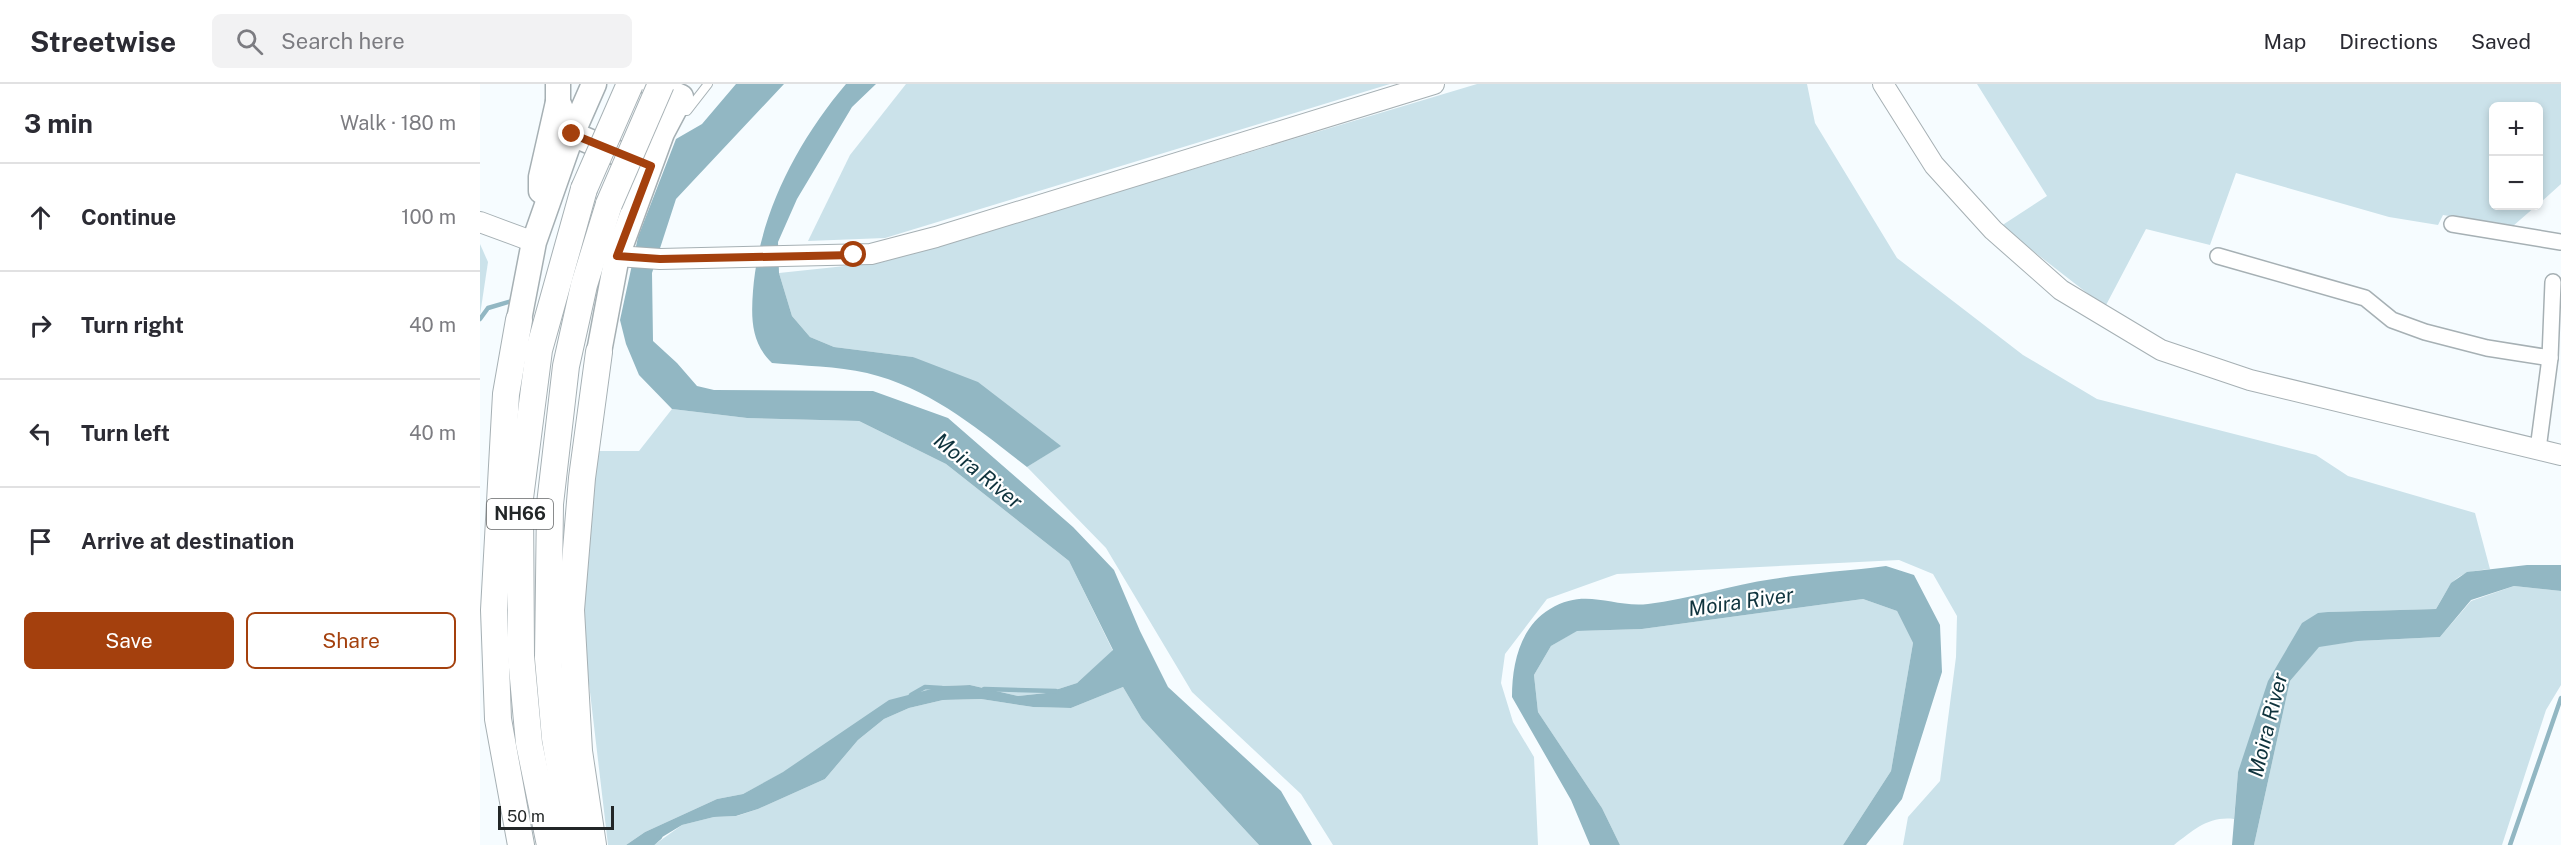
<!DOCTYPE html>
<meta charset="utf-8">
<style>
:root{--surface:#fff;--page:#f2f2f3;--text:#2b2b33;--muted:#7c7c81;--line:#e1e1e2;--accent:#a4400d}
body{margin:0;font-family:"Public Sans",sans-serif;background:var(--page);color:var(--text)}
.controls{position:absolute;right:18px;top:18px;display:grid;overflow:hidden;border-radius:9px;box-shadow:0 3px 9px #0003}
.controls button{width:54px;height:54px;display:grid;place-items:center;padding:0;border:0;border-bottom:2px solid var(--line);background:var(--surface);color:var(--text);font:30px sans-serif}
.scale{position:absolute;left:18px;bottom:15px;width:116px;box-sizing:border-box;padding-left:6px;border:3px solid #222627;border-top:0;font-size:16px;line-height:21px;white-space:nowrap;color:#222627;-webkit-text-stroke:4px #fff;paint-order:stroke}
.stop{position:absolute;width:18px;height:18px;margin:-14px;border:4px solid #a4400d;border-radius:50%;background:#fff}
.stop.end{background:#a4400d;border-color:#fff;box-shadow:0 2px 6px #0008}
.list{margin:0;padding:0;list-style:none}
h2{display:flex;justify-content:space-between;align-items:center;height:78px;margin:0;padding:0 24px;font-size:26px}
h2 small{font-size:20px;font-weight:400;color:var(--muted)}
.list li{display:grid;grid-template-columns:39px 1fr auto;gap:18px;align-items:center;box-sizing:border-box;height:108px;padding:0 24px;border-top:2px solid var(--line)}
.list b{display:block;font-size:22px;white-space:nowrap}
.list em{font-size:20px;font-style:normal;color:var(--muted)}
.actions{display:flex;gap:12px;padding:18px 24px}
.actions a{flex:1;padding:14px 0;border:2px solid var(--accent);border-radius:9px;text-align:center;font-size:21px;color:var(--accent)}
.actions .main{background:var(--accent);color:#fff}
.icon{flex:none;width:33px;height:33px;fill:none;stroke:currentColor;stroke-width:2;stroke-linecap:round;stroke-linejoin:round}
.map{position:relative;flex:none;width:2081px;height:761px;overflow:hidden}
header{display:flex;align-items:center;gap:36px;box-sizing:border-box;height:84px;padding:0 30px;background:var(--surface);border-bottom:2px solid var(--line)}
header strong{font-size:28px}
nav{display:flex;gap:33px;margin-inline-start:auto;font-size:21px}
.search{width:420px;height:54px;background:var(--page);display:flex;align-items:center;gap:15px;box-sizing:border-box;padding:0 21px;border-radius:9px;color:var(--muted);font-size:22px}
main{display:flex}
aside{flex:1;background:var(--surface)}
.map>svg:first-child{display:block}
</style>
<header>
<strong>Streetwise</strong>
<div class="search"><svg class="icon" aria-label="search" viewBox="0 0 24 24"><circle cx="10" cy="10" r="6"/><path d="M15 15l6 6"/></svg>Search here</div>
<nav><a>Map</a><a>Directions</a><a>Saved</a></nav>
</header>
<main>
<aside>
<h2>3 min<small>Walk · 180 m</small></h2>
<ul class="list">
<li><svg class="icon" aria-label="ahead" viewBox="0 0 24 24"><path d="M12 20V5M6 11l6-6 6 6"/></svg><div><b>Continue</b></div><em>100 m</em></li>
<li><svg class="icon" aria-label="right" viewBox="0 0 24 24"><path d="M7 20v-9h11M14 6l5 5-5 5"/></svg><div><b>Turn right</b></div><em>40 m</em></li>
<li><svg class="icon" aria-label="left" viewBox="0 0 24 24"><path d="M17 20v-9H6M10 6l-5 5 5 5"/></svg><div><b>Turn left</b></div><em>40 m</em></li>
<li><svg class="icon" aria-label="arrive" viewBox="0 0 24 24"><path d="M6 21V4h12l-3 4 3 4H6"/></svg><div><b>Arrive at destination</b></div></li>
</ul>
<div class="actions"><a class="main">Save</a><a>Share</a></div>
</aside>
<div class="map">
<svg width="2081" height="761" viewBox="0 0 2081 761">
<rect width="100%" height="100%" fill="#f6fcff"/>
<g fill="#cbe2ea">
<path d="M 426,0 L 910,0 L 405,154 L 328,157 L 370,71 Z"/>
<path d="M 997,0 L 1327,0 L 1335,39 L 1417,174 L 1543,271 L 1617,315 L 1836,371 L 1868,392 L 1995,429 L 2010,485 C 1974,489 1974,494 1956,525 L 1848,528 L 1758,688 L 1754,735 C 1728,732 1714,746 1694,761 L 1423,761 L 1428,733 L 1460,697 L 1476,573 L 1477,532 L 1453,490 L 1419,476 L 1137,490 L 1067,515 L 1025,570 L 1021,599 L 1033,638 L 1054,673 L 1058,761 L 853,761 L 821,710 L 712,608 L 626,464 L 547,383 L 580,362 L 433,273 L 354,263 L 330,253 L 312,232 L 299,189 L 403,178 Z"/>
<path d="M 1497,0 L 2081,0 L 2081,100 L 2059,120 L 2058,22 L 2014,22 L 2014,122 L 2056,122 L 2033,142 L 1963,131 L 1958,141 L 1909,133 L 1756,89 L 1730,161 L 1666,145 L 1625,223 L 1521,142 L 1567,112 Z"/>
<path d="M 0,160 L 8,178 L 0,231 Z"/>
<path d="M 192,325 L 267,334 L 379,337 L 466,380 L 589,477 L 633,567 L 597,599 L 566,609 L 538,612 L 490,601 L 463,602 L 263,710 L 237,715 L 165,748 L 146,761 L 128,761 L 102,540 L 115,367 L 159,367 Z"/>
<path d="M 2034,502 L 2081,507 L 2081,601 L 2066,626 L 2022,761 L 1774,761 L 1810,597 L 1839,562 L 1878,557 L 1960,553 L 1991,517 Z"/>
<path d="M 1383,515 L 1417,527 L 1433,559 L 1411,687 L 1363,761 L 1140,761 L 1122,724 L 1058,628 L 1054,591 L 1071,562 L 1096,547 L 1162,545 Z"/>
<path d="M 643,603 L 662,635 L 779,761 L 174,761 L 202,741 L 234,733 L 257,732 L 278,725 L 345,695 L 378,656 L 404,635 L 429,624 L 463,616 L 501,615 L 553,623 L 591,624 Z"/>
</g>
<g fill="#92b7c3">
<path d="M 256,0 L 304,0 L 196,115 L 172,189 L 173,257 L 197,279 L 217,302 L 234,306 L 393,307 L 468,334 L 593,443 L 634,486 L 660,547 L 688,603 L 801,707 L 832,761 L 779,761 L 662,635 L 643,603 L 591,624 L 553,623 L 501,615 L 463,616 L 429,624 L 404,635 L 378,656 L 345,695 L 278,725 L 256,732 L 234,733 L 202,741 L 169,761 L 146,761 L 165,748 L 237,715 L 263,710 L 303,688 L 409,616 L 463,602 L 490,601 L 538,612 L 566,609 L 597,599 L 633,566 L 589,477 L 466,380 L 379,337 L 267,334 L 192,325 L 159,291 L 146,260 L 140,236 L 158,153 L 196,55 L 222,40 Z"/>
<path d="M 366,0 L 396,0 L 372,23 L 317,115 L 298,158 L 299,189 L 312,232 L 330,253 L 354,263 L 433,273 L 498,298 L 581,362 L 547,383 C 498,345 450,304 387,289 C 357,282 323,282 292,279 C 271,259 271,234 273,207 C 279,130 317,58 366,0 Z"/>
<path d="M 2047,481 L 2081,481 L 2081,507 L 2034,502 L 1991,516 L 1960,553 L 1878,557 L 1839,563 L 1810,597 L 1774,761 L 1752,761 L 1758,688 L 1788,597 L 1822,539 L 1838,529 L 1848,528 L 1956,525 L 1971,499 L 1987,488 Z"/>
<path d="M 1406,482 L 1434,491 L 1460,541 L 1462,588 L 1422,715 L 1386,761 L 1363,761 L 1411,687 L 1433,559 L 1417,527 L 1383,515 L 1162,545 L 1097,547 L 1071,562 L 1054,591 L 1058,628 L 1122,724 L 1140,761 L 1110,761 L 1091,716 L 1032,613 C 1032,580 1040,543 1070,525 C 1106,503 1132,524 1168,520 C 1210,515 1251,501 1293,495 C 1330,489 1368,487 1406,482 Z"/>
</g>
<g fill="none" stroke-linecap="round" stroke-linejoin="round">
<g stroke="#92b7c3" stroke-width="4.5">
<path d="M 0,235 L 8,224 L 35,216"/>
<path d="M 504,605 L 576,607"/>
<path d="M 431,611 L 445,603 L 462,604"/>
<path d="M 171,761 L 180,753"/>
<path d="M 2030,761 L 2081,614"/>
</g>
<defs>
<path id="service" d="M 203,27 L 207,27 L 228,0"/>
<g id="minor">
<path d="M 1972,140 L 2081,158"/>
<path d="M 1738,172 L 1885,214 L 1912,236 L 1945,248 L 2007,264 L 2070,274"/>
<path d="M 2058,365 L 2070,274 L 2073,198"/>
</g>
<g id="tertiary">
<path d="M 1403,0 L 1454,81 L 1513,146 L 1581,206 L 1681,266 L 1770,296 L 2081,371"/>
<path d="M 0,138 L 54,158"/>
<path d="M 137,172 L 180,175 L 391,170 L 456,153 L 954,0"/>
</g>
<g id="primary">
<path d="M 78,0 L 78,18 L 92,50 L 168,82"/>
<path d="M 61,107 L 61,93 L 78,18"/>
<path d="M 39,236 L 54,158 L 92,50 L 114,0"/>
<path d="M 119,268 L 137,172 L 182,49 L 201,13 L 171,0"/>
</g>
<g id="trunk">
<path d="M 39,236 L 26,310 L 14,526 L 18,635 L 41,761"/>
<path d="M 70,761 L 49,659 L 41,572 L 40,414 L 59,266 L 104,105"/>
<path d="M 93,761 L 75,654 L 68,574 L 70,420 L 86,282 L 104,201 L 129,120"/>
<path d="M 113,761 L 99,667 L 91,526 L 102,394 L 119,268"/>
</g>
</defs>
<use href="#service" stroke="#a6b0b4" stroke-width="10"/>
<use href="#minor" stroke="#a6b0b4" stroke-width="18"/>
<use href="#tertiary" stroke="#a6b0b4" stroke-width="22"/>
<use href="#primary" stroke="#a6b0b4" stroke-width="27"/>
<use href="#trunk" stroke="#a6b0b4" stroke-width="28"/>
<use href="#service" stroke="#fff" stroke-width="8"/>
<use href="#minor" stroke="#fff" stroke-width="15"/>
<use href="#tertiary" stroke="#fff" stroke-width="20"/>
<use href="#primary" stroke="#fff" stroke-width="24"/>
<use href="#trunk" stroke="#fff" stroke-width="26"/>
<defs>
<g id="trunk-bridge">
<path d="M 104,105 L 150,0"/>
<path d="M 129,120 L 181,0"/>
</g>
</defs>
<use href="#trunk-bridge" stroke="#a6b0b4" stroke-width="28" stroke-linecap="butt"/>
<use href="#trunk-bridge" stroke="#fff" stroke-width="26"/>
</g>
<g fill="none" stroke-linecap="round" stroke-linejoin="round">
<path stroke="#a4400d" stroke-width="8" d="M 92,50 L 171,82 L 137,172 L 180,175 L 374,171"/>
</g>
<g text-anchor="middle" stroke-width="4.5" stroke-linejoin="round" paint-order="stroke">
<rect fill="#fff" stroke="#646768" stroke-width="1.5" x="7" y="415" width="66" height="30" rx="4.5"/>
<g font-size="18" font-weight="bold" fill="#222627">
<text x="40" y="436">NH66</text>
</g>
<g font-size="21" font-style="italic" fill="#0f333d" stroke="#fff">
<text transform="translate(498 387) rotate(39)" y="7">Moira River</text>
<text transform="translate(1261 518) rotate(-8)" y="7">Moira River</text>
<text transform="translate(1788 641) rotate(-76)" y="7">Moira River</text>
</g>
</g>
</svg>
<div class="controls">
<button>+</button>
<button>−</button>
</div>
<div class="scale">50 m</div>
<div class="stop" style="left:374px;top:171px"></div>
<div class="stop end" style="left:92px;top:50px"></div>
</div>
</main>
